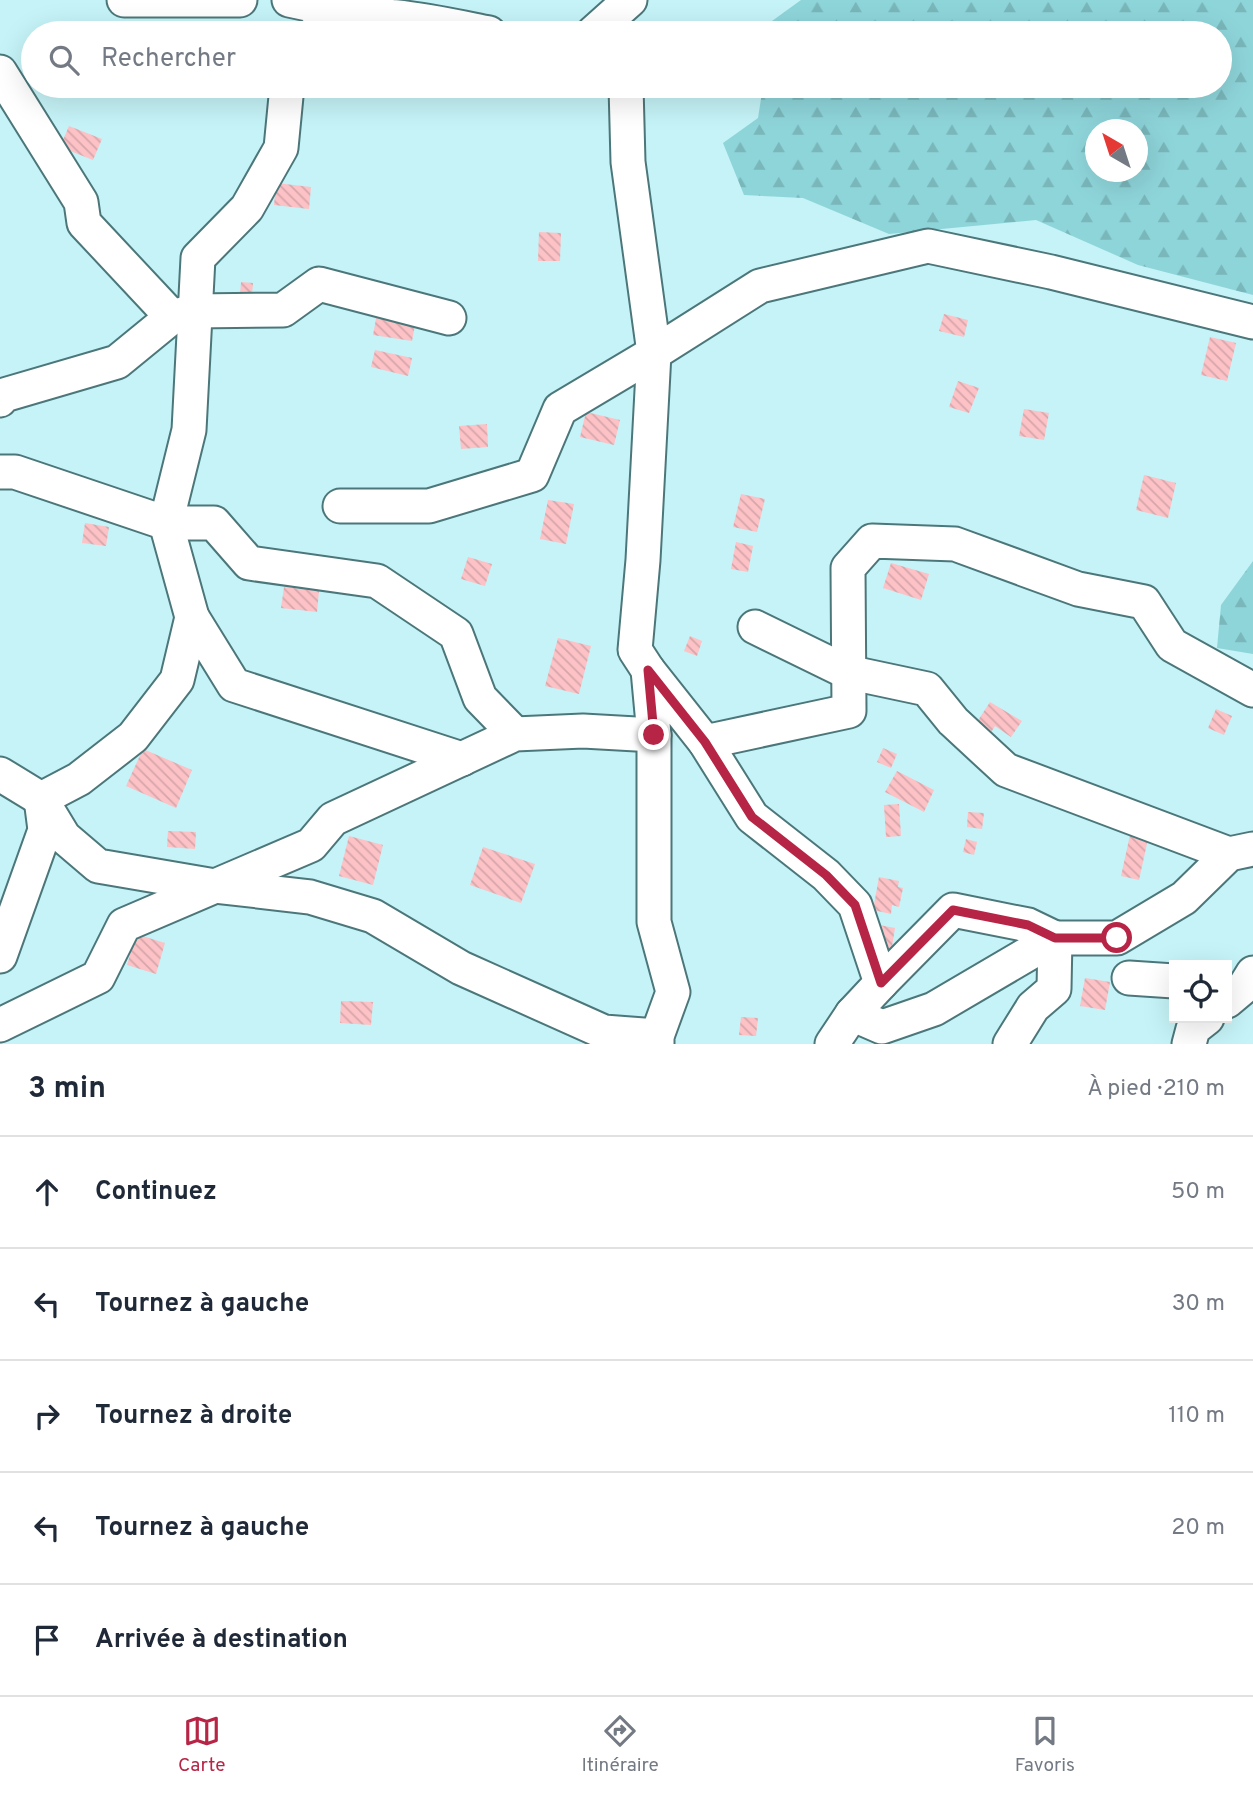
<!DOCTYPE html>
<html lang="fr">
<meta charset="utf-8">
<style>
:root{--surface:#fff;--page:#f6f6f7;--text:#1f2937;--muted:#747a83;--line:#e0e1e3;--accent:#b72546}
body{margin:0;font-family:Overpass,sans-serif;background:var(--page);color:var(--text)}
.controls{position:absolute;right:21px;bottom:21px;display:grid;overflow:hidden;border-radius:0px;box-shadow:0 7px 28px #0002}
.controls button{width:63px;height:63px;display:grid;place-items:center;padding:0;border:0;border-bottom:2px solid var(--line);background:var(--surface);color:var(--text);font:35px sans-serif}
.compass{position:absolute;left:1085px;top:119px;width:63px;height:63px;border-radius:50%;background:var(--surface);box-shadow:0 7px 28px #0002;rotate:321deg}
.stop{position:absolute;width:21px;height:21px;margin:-16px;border:5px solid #b72546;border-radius:50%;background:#fff}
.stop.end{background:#b72546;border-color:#fff;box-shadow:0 2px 7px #0008}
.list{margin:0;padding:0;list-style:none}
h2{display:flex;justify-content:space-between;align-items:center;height:91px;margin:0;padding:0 28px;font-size:30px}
h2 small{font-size:23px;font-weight:400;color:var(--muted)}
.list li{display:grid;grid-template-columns:46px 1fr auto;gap:21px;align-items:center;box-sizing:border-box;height:112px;padding:0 28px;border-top:2px solid var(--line)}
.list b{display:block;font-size:26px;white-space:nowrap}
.list em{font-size:23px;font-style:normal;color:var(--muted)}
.icon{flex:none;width:38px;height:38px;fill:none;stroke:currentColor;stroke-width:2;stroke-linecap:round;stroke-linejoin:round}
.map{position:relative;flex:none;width:1253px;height:1044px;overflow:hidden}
.search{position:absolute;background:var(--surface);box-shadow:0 7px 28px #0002;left:21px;right:21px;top:21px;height:77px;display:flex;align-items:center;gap:18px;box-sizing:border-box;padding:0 24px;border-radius:38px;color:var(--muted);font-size:26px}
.sheet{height:651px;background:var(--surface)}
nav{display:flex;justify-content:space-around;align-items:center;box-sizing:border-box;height:98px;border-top:2px solid var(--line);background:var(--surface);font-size:19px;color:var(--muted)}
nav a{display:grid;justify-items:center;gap:4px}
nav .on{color:var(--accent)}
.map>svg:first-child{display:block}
</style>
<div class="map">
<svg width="1253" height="1044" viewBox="0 0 1253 1044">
<defs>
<pattern id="forest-firs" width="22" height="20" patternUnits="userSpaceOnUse" patternTransform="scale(1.75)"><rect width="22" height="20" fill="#8ed5da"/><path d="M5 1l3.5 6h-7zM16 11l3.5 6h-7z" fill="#79b7bb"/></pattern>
<pattern id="building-back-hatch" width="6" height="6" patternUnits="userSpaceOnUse" patternTransform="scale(1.75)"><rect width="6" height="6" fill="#fcc2c6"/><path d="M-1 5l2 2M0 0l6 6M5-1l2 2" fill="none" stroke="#d7a6aa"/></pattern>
</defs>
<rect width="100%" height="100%" fill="#c5f3f7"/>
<g fill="url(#forest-firs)" fill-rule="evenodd">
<path d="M 801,0 L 1253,0 L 1253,295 L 1138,265 L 1036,220 L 889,234 L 803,198 L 744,195 L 723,143 L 758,118 L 763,86 L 1220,86 L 1220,33 L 770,33 L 772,21 ZM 1096,130 L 1138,130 L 1138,172 L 1096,172 Z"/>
<path d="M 1253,561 L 1253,654 L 1217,648 L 1221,605 Z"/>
</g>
<g fill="url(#building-back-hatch)">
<path d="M 69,126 L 102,139 L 93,160 L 60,147 Z"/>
<path d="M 276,183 L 311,187 L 309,209 L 274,205 Z"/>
<path d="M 539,232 L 561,233 L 560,261 L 538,261 Z"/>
<path d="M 241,282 L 253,283 L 252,295 L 240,295 Z"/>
<path d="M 378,308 L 417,314 L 412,341 L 373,335 Z"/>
<path d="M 944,314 L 968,320 L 964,337 L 939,331 Z"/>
<path d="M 1210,337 L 1236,343 L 1227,381 L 1201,375 Z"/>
<path d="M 375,350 L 412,358 L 408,376 L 371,367 Z"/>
<path d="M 958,381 L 979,388 L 969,413 L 949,407 Z"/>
<path d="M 1024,409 L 1049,413 L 1044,440 L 1019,436 Z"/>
<path d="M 586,412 L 620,420 L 614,445 L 580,437 Z"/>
<path d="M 487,424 L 488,447 L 461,449 L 459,426 Z"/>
<path d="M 1144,475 L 1176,483 L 1168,518 L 1136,510 Z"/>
<path d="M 741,494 L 765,499 L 757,532 L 733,527 Z"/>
<path d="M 548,500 L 574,504 L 566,544 L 540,539 Z"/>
<path d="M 85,523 L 109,527 L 106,546 L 82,543 Z"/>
<path d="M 736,542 L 753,546 L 748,572 L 731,569 Z"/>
<path d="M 468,557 L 492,564 L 485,586 L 461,579 Z"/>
<path d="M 891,563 L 929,574 L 921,600 L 883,588 Z"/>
<path d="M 284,587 L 319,591 L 317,612 L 281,608 Z"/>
<path d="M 690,636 L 702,641 L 697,656 L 684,651 Z"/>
<path d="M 558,638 L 591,646 L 579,694 L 545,686 Z"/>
<path d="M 990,702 L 1022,721 L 1011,737 L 995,726 L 990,734 L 975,725 Z"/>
<path d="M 1216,709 L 1232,716 L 1224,735 L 1208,728 Z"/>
<path d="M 883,748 L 897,754 L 891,768 L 877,762 Z"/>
<path d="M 143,749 L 192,770 L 176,808 L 126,786 Z"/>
<path d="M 897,771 L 934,790 L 924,812 L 885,792 Z"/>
<path d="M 899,804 L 901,836 L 886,837 L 884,805 Z"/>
<path d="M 968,812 L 984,813 L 982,829 L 967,827 Z"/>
<path d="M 168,831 L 196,832 L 195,849 L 167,847 Z"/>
<path d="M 1130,835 L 1148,839 L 1139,880 L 1121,876 Z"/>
<path d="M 349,836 L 383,845 L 373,885 L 339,876 Z"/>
<path d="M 966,839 L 977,842 L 974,855 L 963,852 Z"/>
<path d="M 483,847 L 535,864 L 521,903 L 470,885 Z"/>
<path d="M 879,877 L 899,881 L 898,887 L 903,888 L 899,907 L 892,905 L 891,914 L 873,910 Z"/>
<path d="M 879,925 L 895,928 L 891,953 L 875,950 Z"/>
<path d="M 136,934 L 165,943 L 156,974 L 127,965 Z"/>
<path d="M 1085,978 L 1110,982 L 1105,1010 L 1080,1006 Z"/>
<path d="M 341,1001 L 373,1002 L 371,1025 L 340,1023 Z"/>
<path d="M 741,1017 L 758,1018 L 756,1036 L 739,1035 Z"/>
</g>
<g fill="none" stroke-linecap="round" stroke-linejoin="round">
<defs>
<g id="minor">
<path d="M 124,0 L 240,0"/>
<path d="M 289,0 L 355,14"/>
<path d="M 314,33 C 317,30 322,24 326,22 C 360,4 452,26 489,33"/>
<path d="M 593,33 L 630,0"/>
<path d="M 0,72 L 81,202 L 84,223 L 172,317"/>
<path d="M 287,86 L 281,148 L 247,208 L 198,258 L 189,430 L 166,523 L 214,523 L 249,563 L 377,581 L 456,634 L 480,698 L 515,734"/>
<path d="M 0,400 L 1,396 L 117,362 L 172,317 L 193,311 L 283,310 L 319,284 L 449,318"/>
<path d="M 0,472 L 15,472 L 166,523 L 192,617 L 177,680 L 133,737 L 79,779 L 41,799"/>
<path d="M 340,506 L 429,506 L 532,475 L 560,409 L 654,353 L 628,162 L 626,86"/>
<path d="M 192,617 L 234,685 L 462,759"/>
<path d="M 755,627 L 847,672 L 927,689 L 953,721 L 1006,770 L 1229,854"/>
<path d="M 648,670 L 635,650 L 643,560 L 654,353 L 760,286 L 928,246 L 1051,272 L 1253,322"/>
<path d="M 705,742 L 849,711 L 848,568 L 872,541 L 955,544 L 1078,589 L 1144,602 L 1172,645 L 1253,690"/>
<path d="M 0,774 L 41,799 L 64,837 L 98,866 L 215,886 L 310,897 L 373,916 L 461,968 L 604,1032 L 657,1036"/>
<path d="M 0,956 L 45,830 L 41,799"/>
<path d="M 1129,978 L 1174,981"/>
<path d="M 881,983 L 953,910 L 1028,925 L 1055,938 L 1054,989 L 1033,1007 L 1010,1044"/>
<path d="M 1227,1001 L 1245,986 L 1253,973"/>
<path d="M 0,1025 L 98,977 L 124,925 L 311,845 L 333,819 L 515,734 L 583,731 L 654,735"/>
<path d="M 657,1044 L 657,1036 L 673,992 L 654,922 L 654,735 L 648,670 L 705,742 L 752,817 L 826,875 L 855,905 L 881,983 L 852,1014"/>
<path d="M 832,1044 L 852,1014 L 882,1027 L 934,1009 L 1055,938 L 1117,938 L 1184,898 L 1229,854 L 1253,849"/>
<path d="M 1189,1044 L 1193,1029 L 1207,1018"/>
</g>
</defs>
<use href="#minor" stroke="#4c777a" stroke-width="37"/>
<use href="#minor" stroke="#fff" stroke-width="33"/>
</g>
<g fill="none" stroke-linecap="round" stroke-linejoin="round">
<path stroke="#b72546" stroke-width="9" d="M 654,735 L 648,670 L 705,742 L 752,817 L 826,875 L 855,905 L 881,983 L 953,910 L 1028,925 L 1055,938 L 1117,938"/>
</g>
</svg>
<div class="controls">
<button><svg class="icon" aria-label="locate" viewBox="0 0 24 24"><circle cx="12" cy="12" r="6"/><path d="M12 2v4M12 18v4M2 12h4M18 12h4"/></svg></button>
</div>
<svg class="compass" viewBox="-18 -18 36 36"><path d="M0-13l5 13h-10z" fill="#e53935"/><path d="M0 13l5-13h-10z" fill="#747a83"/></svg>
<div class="stop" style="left:1117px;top:938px"></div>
<div class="stop end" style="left:654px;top:735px"></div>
<div class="search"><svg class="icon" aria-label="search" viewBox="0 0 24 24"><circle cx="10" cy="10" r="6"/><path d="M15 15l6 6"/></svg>Rechercher</div>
</div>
<section class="sheet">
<h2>3 min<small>À pied · 210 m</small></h2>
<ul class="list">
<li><svg class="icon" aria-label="ahead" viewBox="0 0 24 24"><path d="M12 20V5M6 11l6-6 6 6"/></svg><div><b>Continuez</b></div><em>50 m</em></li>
<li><svg class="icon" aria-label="left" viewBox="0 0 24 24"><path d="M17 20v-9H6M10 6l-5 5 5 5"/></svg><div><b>Tournez à gauche</b></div><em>30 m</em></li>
<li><svg class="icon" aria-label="right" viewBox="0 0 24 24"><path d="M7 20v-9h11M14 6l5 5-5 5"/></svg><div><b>Tournez à droite</b></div><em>110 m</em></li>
<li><svg class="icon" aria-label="left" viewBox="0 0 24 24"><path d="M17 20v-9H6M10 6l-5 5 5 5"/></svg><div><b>Tournez à gauche</b></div><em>20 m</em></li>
<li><svg class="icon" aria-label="arrive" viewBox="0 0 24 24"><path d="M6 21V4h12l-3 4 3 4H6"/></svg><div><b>Arrivée à destination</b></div></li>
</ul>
</section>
<nav>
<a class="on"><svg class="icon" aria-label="map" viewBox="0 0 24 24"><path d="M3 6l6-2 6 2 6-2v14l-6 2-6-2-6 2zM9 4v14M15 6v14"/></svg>Carte</a>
<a><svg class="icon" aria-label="directions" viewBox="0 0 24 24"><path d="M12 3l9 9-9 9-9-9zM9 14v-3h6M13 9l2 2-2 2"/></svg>Itinéraire</a>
<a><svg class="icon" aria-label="saved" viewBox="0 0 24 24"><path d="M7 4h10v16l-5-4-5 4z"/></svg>Favoris</a>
</nav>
